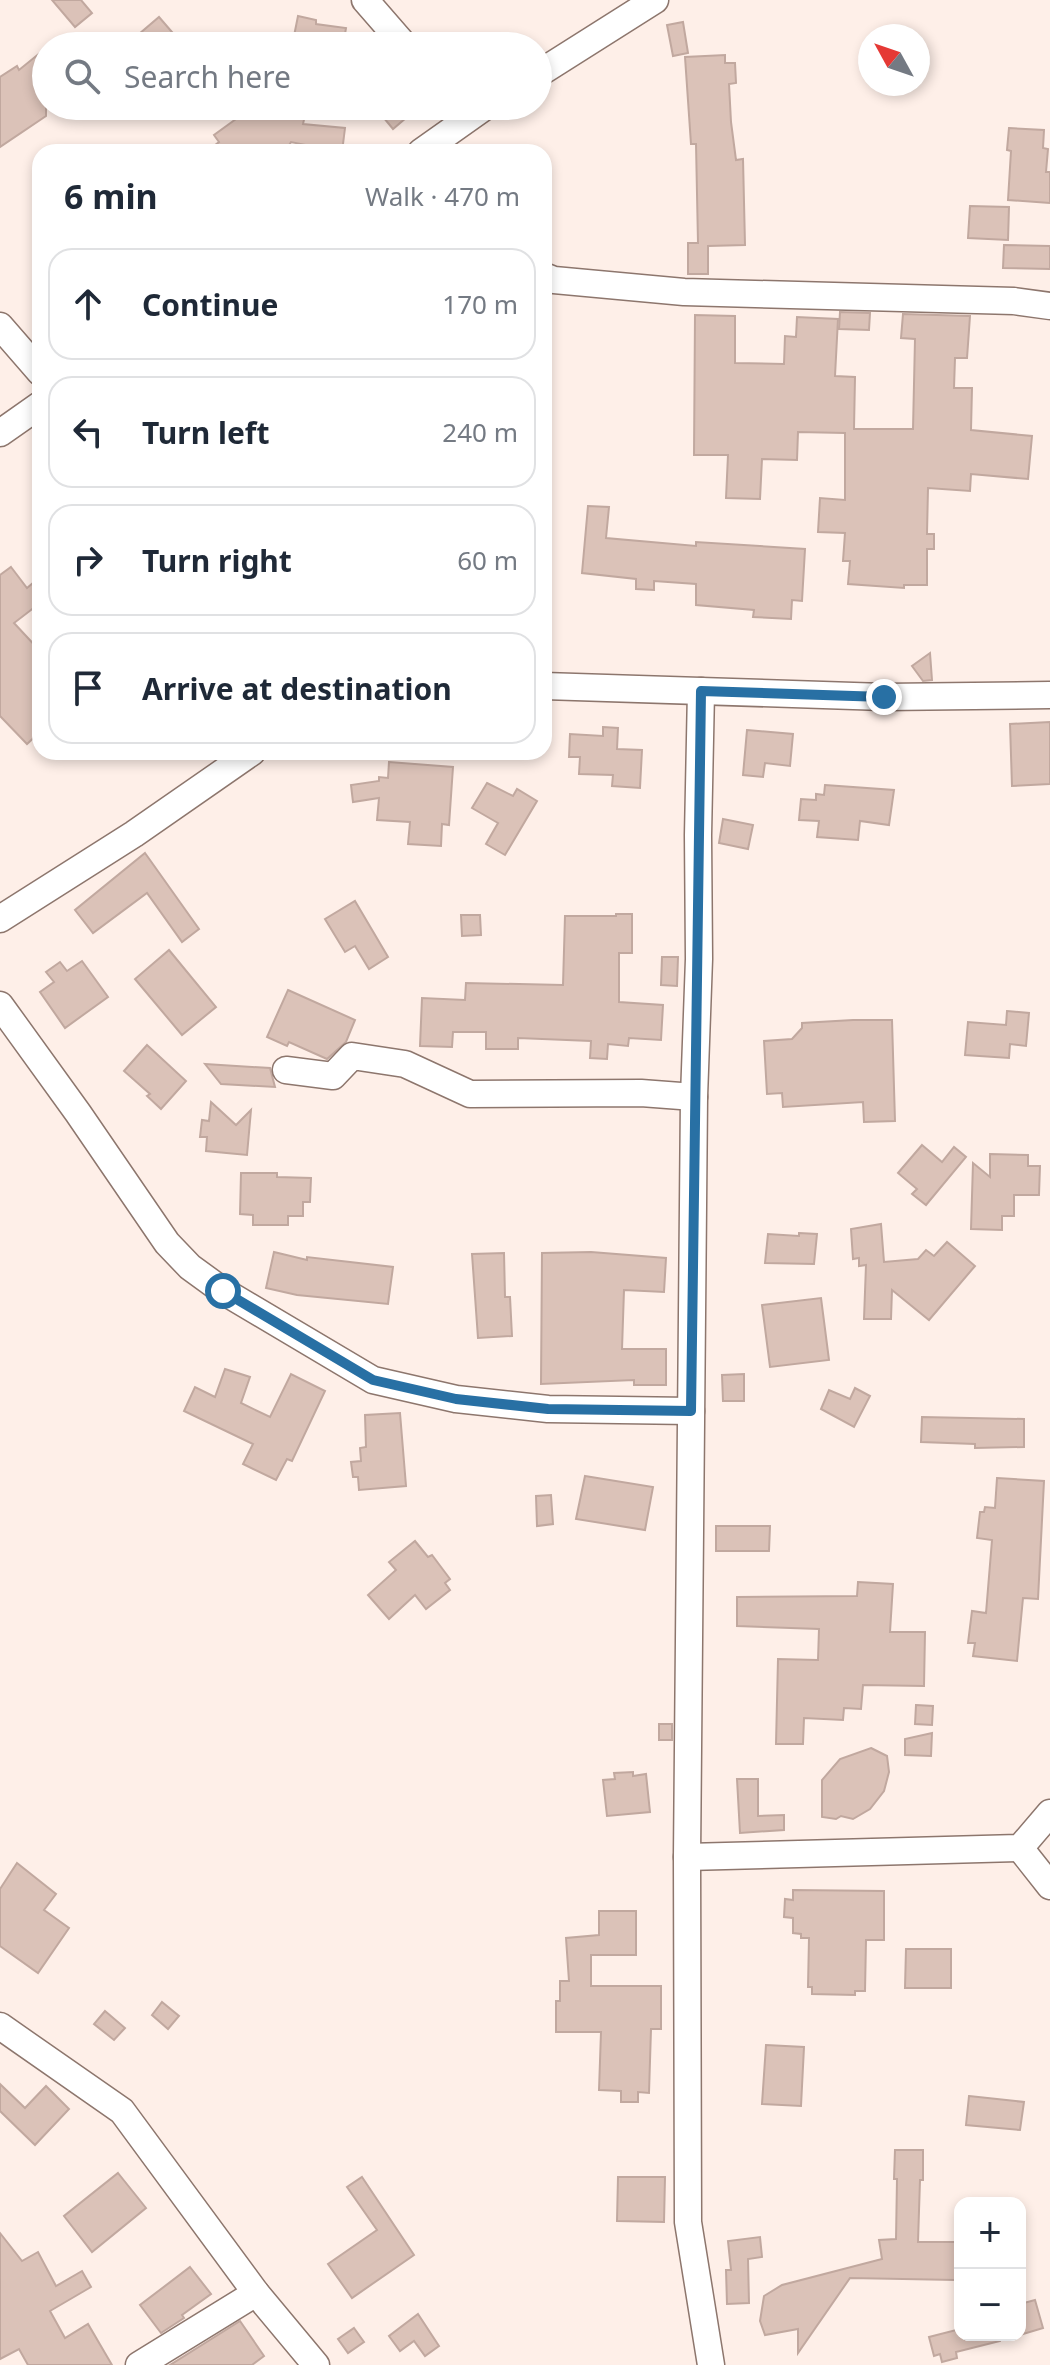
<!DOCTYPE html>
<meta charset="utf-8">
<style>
:root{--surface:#fff;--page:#f2f2f3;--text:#1f2937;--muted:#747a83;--line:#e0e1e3}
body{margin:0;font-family:"Noto Sans",sans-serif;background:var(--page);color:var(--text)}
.controls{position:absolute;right:24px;bottom:24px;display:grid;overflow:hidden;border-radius:16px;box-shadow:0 4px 12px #0003}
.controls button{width:72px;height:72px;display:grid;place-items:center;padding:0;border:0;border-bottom:2px solid var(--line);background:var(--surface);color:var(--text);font:40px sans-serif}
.compass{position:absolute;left:858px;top:24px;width:72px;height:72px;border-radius:50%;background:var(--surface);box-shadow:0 4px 12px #0003;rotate:310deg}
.stop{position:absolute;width:24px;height:24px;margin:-18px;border:6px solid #2870a4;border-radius:50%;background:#fff}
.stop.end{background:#2870a4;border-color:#fff;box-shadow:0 2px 8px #0008}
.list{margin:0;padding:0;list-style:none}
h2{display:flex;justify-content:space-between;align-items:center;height:104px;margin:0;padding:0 32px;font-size:34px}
h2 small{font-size:26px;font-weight:400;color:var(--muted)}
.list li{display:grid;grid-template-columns:52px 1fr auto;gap:24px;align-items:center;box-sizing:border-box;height:112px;margin:0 16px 16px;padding:0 16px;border:2px solid var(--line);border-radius:24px}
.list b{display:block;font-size:30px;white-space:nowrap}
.list em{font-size:26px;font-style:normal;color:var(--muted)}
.icon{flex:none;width:44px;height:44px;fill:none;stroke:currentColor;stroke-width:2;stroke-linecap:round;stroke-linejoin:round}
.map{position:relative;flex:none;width:1050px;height:2365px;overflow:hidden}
.search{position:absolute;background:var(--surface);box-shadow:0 4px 12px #0003;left:32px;top:32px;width:520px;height:88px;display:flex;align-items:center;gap:20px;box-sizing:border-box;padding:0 28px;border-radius:44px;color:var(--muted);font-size:30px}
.panel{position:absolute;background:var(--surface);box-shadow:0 4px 12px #0003;left:32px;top:144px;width:520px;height:616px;border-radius:24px}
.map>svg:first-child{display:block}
</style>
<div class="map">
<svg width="1050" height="2365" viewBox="0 0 1050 2365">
<rect width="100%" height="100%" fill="#feefe8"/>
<g fill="#dbc2b8" stroke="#c1a89f" stroke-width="2">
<path d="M 52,0 L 81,0 L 92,13 L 75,27 Z"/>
<path d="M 298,16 L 316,20 L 316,24 L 346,28 L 343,46 L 292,46 Z"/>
<path d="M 159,17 L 184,46 L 125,46 Z"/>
<path d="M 683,22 L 688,53 L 673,56 L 667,25 Z"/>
<path d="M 46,48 L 46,116 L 0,147 L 0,77 L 17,66 L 19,70 Z"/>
<path d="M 725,55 L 725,63 L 735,63 L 736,83 L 729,84 L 731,122 L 736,160 L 743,159 L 745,245 L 708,246 L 708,274 L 688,274 L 688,243 L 698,243 L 696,144 L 691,144 L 685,57 Z"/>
<path d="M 254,106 L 307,106 L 303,124 L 345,128 L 342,152 L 321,152 L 321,148 L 291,142 L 285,152 L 206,152 L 219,142 L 214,135 Z"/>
<path d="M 374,106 L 420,106 L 393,129 Z"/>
<path d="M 1009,128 L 1044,130 L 1043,148 L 1048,149 L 1046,172 L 1050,172 L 1050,203 L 1008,200 L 1011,151 L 1007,150 Z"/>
<path d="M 970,206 L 1009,207 L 1008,240 L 968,238 Z"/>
<path d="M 1004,245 L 1050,246 L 1050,269 L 1003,268 Z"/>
<path d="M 840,312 L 870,313 L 869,330 L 839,329 Z"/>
<path d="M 903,314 L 970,316 L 967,358 L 955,358 L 954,388 L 972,388 L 971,430 L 1032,436 L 1028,479 L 971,474 L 970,491 L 928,488 L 927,534 L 934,534 L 934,549 L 927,549 L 927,585 L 904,585 L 904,588 L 848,584 L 850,561 L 843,561 L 845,533 L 818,532 L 820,498 L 845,500 L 845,433 L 798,432 L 797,460 L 762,459 L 760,499 L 726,498 L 728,455 L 694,455 L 695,315 L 735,316 L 735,363 L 784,364 L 785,336 L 796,337 L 797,317 L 838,319 L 835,376 L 855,377 L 854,429 L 913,429 L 915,339 L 901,338 Z"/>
<path d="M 588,506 L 609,507 L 606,538 L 696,546 L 696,542 L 805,549 L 802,601 L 792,600 L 791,619 L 753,617 L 754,610 L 696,605 L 696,584 L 654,581 L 654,590 L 636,589 L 636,579 L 582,573 Z"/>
<path d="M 11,567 L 27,588 L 40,577 L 40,603 L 14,623 L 40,651 L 40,732 L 27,744 L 0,716 L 0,575 Z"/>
<path d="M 930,653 L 932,680 L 923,681 L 912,666 Z"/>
<path d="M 1050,722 L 1050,784 L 1012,786 L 1010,724 Z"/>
<path d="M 603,727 L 618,728 L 617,749 L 642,750 L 640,788 L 612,786 L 613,775 L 579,774 L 580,757 L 569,757 L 570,734 L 603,736 Z"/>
<path d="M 747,730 L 793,734 L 790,766 L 765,763 L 763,777 L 743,775 Z"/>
<path d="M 389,762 L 453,767 L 449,825 L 442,824 L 441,846 L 408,844 L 410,822 L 377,820 L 379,798 L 353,802 L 351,785 L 379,781 L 379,777 L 388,778 Z"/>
<path d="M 487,783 L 513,796 L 517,789 L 537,801 L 505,855 L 486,844 L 498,823 L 472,808 Z"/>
<path d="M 825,785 L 894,790 L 889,825 L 860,821 L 858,840 L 817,837 L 819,821 L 799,820 L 801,799 L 816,800 L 816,794 L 824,795 Z"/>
<path d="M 723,819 L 753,825 L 748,849 L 719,843 Z"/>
<path d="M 145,853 L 199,929 L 182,942 L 147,893 L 93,933 L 75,910 Z"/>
<path d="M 355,901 L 388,957 L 369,969 L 355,946 L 345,952 L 325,919 Z"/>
<path d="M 616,914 L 632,914 L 632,953 L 619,953 L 619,1002 L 663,1005 L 661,1040 L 629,1038 L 628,1046 L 608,1044 L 607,1059 L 590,1058 L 591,1041 L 518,1038 L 518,1049 L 486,1049 L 486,1032 L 453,1032 L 452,1047 L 420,1046 L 422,998 L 465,1000 L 466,983 L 563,985 L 565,916 L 616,916 Z"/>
<path d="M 461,915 L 480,915 L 481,935 L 462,936 Z"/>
<path d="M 169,950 L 216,1007 L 182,1035 L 135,979 Z"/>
<path d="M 662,957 L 678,957 L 677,986 L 661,985 Z"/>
<path d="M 82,961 L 108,997 L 65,1028 L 40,992 L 54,982 L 46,972 L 60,962 L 67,971 Z"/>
<path d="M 288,990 L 355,1020 L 346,1042 L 327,1059 L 289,1042 L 287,1046 L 267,1037 Z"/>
<path d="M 1007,1011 L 1029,1013 L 1026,1046 L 1010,1044 L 1009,1058 L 965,1055 L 968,1022 L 1006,1025 Z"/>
<path d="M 853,1020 L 892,1020 L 895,1121 L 864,1122 L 863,1102 L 783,1107 L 782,1093 L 767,1094 L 764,1041 L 792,1039 L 802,1028 L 802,1023 Z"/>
<path d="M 147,1045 L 186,1081 L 161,1109 L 147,1096 L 150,1094 L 124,1071 Z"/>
<path d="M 205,1064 L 270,1068 L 275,1087 L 221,1084 Z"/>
<path d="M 211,1102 L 236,1125 L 251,1110 L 247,1155 L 206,1151 L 207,1137 L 200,1137 L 202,1120 L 209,1121 Z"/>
<path d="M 922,1145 L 942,1162 L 954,1147 L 966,1157 L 926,1205 L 912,1194 L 917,1189 L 898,1173 Z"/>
<path d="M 990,1154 L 1028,1155 L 1028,1166 L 1040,1166 L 1039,1195 L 1014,1195 L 1014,1216 L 1002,1216 L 1002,1230 L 971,1229 L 973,1163 L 990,1177 Z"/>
<path d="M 241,1173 L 277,1173 L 277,1177 L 311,1178 L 310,1202 L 303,1202 L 303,1216 L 288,1216 L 288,1225 L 253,1225 L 253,1215 L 240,1214 Z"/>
<path d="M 881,1224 L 884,1262 L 918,1259 L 926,1250 L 934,1256 L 947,1242 L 975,1266 L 929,1320 L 892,1290 L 891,1319 L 864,1319 L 866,1265 L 859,1266 L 859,1258 L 853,1259 L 851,1229 Z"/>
<path d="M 799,1233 L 817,1234 L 814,1264 L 765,1263 L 768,1234 L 799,1236 Z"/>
<path d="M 274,1252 L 307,1260 L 307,1257 L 393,1267 L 388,1304 L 297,1295 L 266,1288 Z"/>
<path d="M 591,1252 L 666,1258 L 664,1292 L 624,1290 L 622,1349 L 666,1349 L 666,1385 L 634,1385 L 634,1380 L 541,1384 L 542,1253 Z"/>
<path d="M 504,1253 L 505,1297 L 510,1297 L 512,1336 L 478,1338 L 472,1254 Z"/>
<path d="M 821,1298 L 829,1360 L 770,1367 L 762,1305 Z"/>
<path d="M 225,1369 L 250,1377 L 241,1403 L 270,1417 L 291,1374 L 325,1391 L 292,1461 L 287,1459 L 276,1480 L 243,1464 L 253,1444 L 184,1411 L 195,1387 L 215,1397 Z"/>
<path d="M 744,1374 L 744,1401 L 723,1401 L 722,1375 Z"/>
<path d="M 855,1388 L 870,1396 L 854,1427 L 821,1409 L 829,1390 L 850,1399 Z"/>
<path d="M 400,1413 L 406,1486 L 359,1490 L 358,1477 L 353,1477 L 351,1462 L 361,1461 L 360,1448 L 366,1447 L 365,1415 Z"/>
<path d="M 922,1417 L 1024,1419 L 1024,1447 L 975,1448 L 975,1444 L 921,1442 Z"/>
<path d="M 585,1476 L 653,1487 L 645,1530 L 576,1519 Z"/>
<path d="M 997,1478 L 1044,1481 L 1038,1599 L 1023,1598 L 1017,1661 L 973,1656 L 975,1643 L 968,1643 L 972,1611 L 986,1613 L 992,1540 L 977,1538 L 980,1512 L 984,1512 L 985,1507 L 995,1508 Z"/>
<path d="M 551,1495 L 553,1524 L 537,1526 L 536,1496 Z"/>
<path d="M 716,1526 L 770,1526 L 769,1551 L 716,1551 Z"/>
<path d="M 415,1541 L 428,1557 L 432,1555 L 450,1579 L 445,1583 L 450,1590 L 426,1609 L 415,1595 L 389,1619 L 368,1595 L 396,1570 L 389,1562 Z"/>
<path d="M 858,1582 L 893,1584 L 890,1632 L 925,1632 L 924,1686 L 863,1685 L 861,1709 L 844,1708 L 843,1720 L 804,1718 L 803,1744 L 776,1744 L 778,1659 L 818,1660 L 819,1629 L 737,1626 L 737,1597 L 857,1596 Z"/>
<path d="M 916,1705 L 933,1706 L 932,1725 L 915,1724 Z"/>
<rect x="659" y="1724" width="13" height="16"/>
<path d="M 932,1733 L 931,1756 L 905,1755 L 905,1739 Z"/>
<path d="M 871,1748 L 887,1756 L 889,1772 L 884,1791 L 870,1809 L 853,1819 L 841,1816 L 836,1819 L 822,1817 L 822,1780 L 840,1759 Z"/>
<path d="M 633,1772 L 633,1776 L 646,1774 L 650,1812 L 607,1816 L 603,1780 L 615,1779 L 614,1773 Z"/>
<path d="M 737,1779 L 758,1779 L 758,1816 L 784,1815 L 784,1830 L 740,1833 Z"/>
<path d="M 17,1863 L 56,1894 L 44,1910 L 69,1928 L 38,1973 L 0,1946 L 0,1889 Z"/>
<path d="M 793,1890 L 884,1891 L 884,1940 L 866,1940 L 865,1991 L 855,1991 L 855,1995 L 812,1994 L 812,1987 L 808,1987 L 809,1938 L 801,1938 L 801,1934 L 793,1933 L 793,1918 L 784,1917 L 785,1899 L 793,1900 Z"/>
<path d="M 599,1911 L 636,1911 L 636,1955 L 591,1955 L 591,1986 L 661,1986 L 661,2029 L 651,2029 L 649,2093 L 638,2092 L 638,2102 L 621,2102 L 621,2091 L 599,2090 L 601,2032 L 556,2032 L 556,2001 L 560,2001 L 560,1981 L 569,1981 L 566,1938 L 599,1935 Z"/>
<path d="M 906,1949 L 951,1949 L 951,1988 L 905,1988 Z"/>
<path d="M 162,2002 L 179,2016 L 168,2029 L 152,2015 Z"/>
<path d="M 105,2011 L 125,2028 L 114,2040 L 94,2024 Z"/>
<path d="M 766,2045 L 804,2047 L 801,2106 L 762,2104 Z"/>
<path d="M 0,2084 L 25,2108 L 46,2086 L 69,2109 L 35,2145 L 0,2111 Z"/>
<path d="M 969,2096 L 1024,2102 L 1020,2130 L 966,2125 Z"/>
<path d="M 895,2150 L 923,2150 L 923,2180 L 920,2180 L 918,2242 L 955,2242 L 955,2280 L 850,2278 L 798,2353 L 798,2329 L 765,2335 L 760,2321 L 764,2296 L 782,2285 L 882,2259 L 879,2240 L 896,2239 L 897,2179 L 894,2179 Z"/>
<path d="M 118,2173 L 146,2208 L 92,2252 L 64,2216 Z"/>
<path d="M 362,2177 L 414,2255 L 352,2298 L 328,2264 L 377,2230 L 347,2187 Z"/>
<path d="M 618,2177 L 665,2177 L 664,2222 L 617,2221 Z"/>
<path d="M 0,2233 L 22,2261 L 38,2252 L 56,2286 L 82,2271 L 91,2287 L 50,2311 L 65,2338 L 88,2324 L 112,2365 L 28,2365 L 19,2349 L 0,2359 Z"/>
<path d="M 760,2237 L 762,2257 L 748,2259 L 749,2303 L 727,2304 L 726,2270 L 731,2270 L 728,2241 Z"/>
<path d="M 190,2267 L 211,2294 L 182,2315 L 184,2318 L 161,2333 L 140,2305 Z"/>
<path d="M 1035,2300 L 1043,2328 L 1020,2335 L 1020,2304 Z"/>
<path d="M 418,2314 L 439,2346 L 425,2356 L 414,2341 L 400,2351 L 389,2336 Z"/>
<path d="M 240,2321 L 264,2356 L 252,2365 L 170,2365 Z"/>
<path d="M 354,2328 L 364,2342 L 348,2353 L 338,2339 Z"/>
<path d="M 960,2329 L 960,2335 L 1000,2335 L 1000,2341 L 956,2352 L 957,2358 L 942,2362 L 940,2354 L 934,2356 L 929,2337 Z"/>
</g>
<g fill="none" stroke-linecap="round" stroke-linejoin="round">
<defs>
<g id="minor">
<path d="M 365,0 L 405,46"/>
<path d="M 538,74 L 655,0"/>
<path d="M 421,152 L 486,106"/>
<path d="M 544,276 L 554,280 L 684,292 L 1014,301 L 1050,306"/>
<path d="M 0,326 L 40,372"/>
<path d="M 0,433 L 40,405"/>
<path d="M 544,686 L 884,697 L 1050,695"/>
<path d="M 701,691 L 698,835 L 699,959 L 694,1097 L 687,1857 L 688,2222 L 711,2365"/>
<path d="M 0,919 L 134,834 L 252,752"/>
<path d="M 0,1005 L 78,1113 L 167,1243 L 190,1267 L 223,1291 L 373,1380 L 456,1399 L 548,1409 L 691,1411"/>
<path d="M 286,1070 L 333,1076 L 352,1056 L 405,1064 L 470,1094 L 641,1093 L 694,1097"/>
<path d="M 1020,1848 L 1050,1886"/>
<path d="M 687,1857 L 1020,1848 L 1050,1813"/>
<path d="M 0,2026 L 122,2111 L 256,2293 L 316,2365"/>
<path d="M 139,2365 L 256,2293"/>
</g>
</defs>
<use href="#minor" stroke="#8d766d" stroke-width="29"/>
<use href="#minor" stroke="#fff" stroke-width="26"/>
</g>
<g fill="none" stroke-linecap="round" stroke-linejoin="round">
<path stroke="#2870a4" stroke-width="10" d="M 223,1291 L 373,1380 L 456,1399 L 548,1409 L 691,1411 L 701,691 L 884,697"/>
</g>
</svg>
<div class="controls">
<button>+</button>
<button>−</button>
</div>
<svg class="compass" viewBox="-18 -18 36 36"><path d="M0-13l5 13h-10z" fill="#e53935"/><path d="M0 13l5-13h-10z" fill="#747a83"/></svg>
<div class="stop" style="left:223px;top:1291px"></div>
<div class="stop end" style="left:884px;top:697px"></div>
<div class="search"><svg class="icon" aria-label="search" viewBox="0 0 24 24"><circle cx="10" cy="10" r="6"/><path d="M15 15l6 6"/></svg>Search here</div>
<section class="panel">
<h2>6 min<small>Walk · 470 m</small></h2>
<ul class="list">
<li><svg class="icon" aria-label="ahead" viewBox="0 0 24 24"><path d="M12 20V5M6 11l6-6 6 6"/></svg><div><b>Continue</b></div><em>170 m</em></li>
<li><svg class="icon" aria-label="left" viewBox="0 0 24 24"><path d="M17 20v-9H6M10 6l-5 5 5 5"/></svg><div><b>Turn left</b></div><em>240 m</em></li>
<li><svg class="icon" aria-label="right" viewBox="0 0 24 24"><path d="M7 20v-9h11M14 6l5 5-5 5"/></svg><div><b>Turn right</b></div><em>60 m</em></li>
<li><svg class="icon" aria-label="arrive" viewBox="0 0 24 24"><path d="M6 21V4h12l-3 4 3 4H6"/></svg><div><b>Arrive at destination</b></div></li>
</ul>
</section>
</div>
